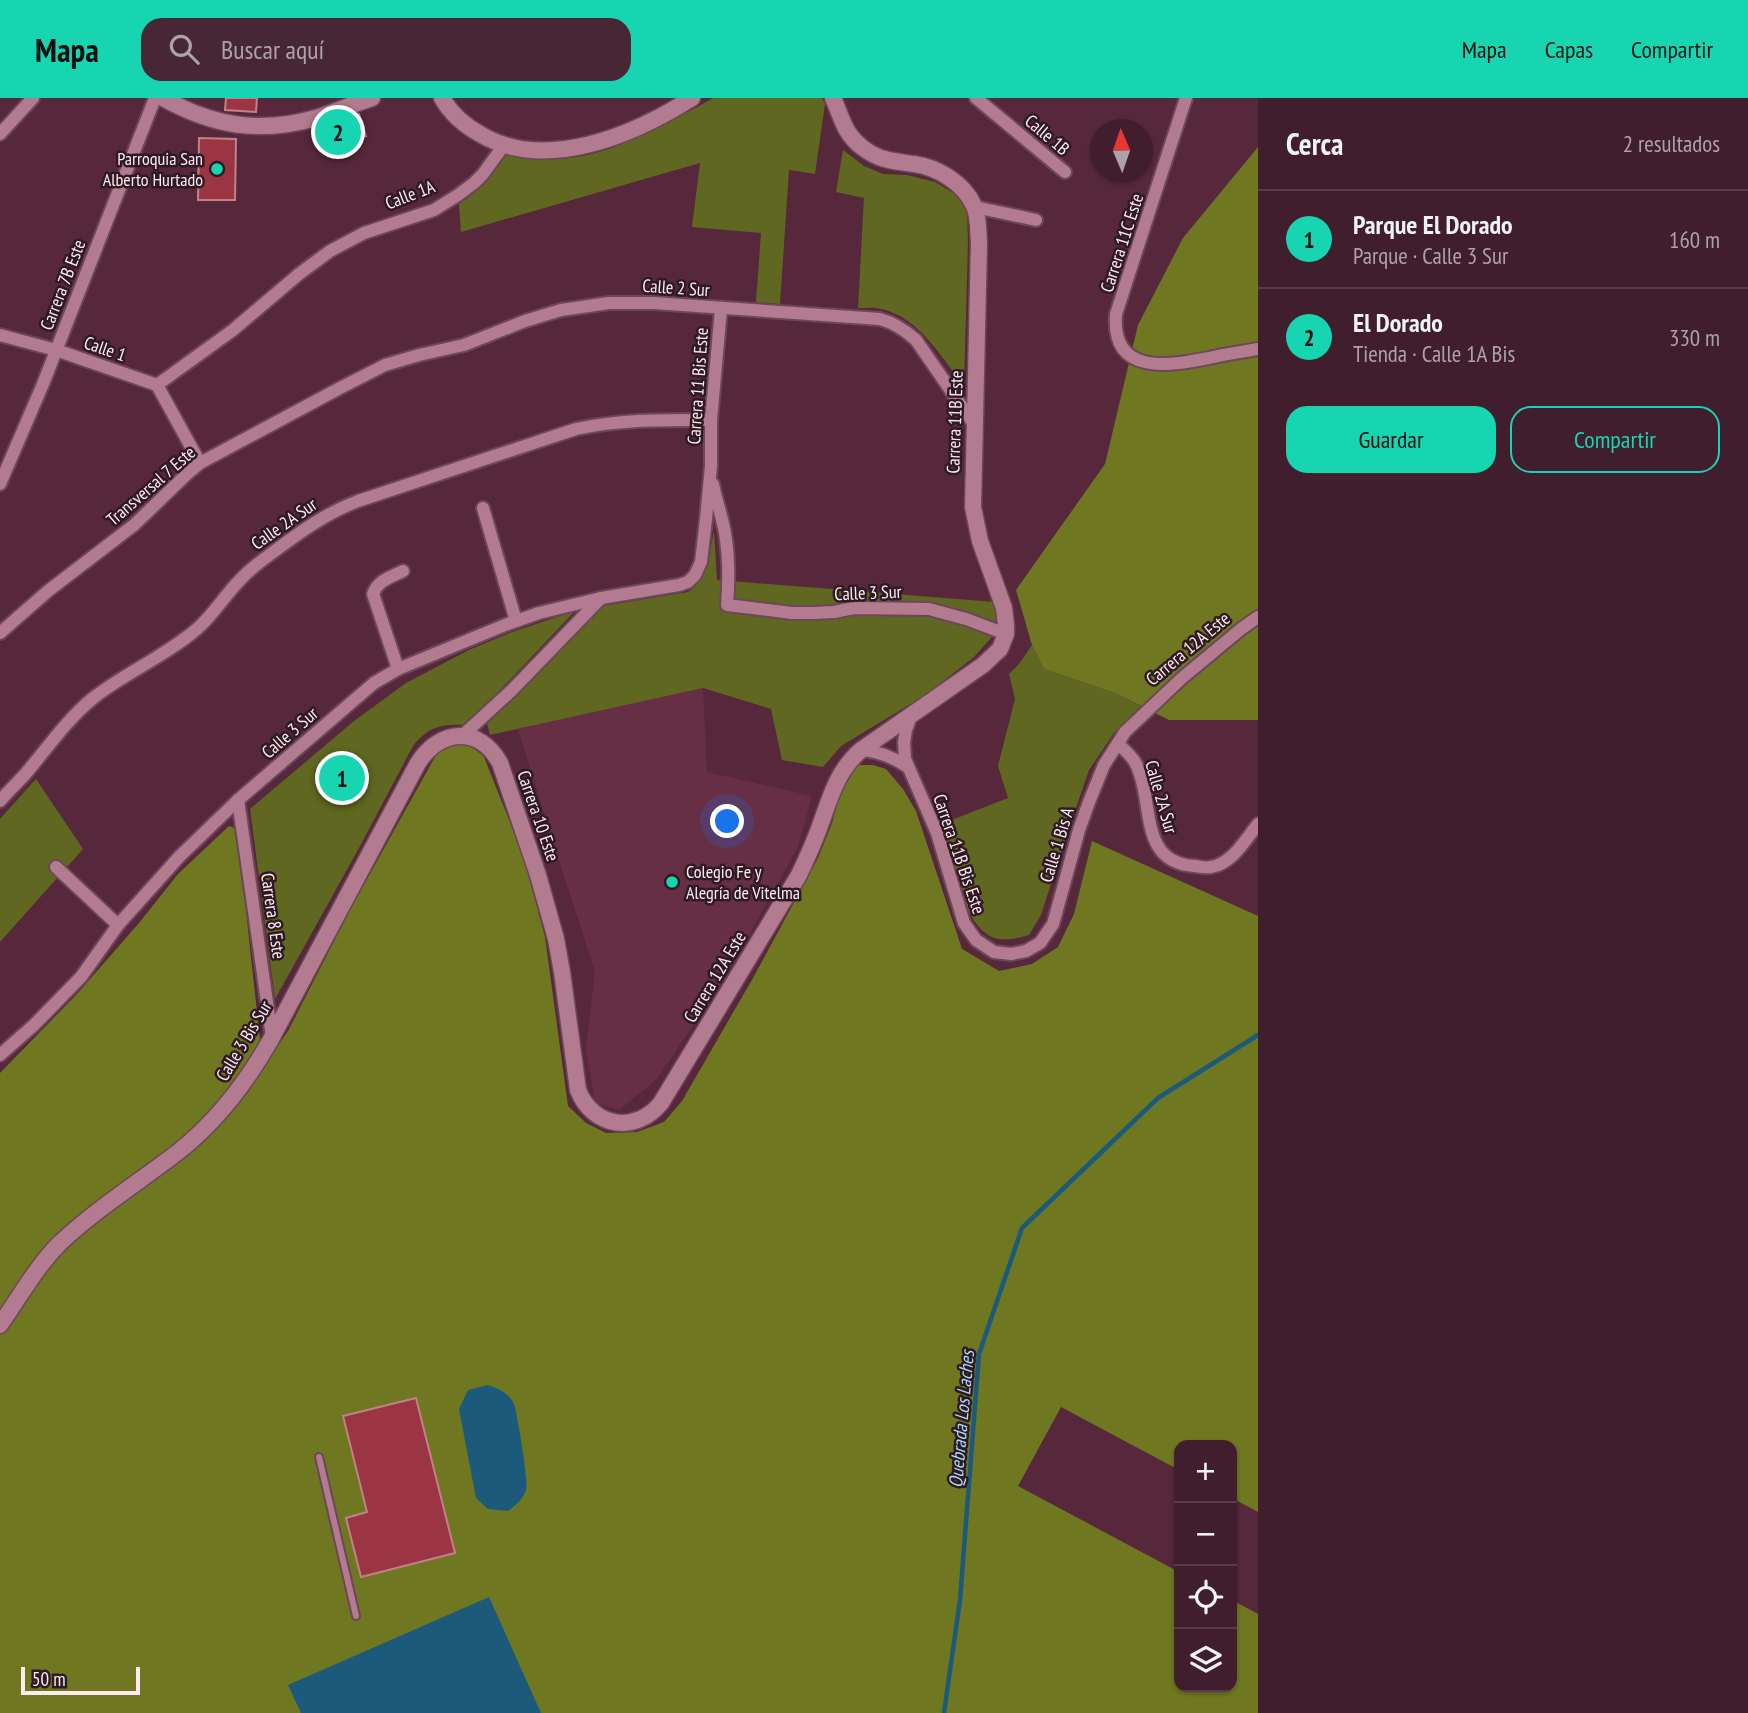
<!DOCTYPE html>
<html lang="es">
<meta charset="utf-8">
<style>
:root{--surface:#411e2d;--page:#482735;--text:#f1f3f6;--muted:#aea2aa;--line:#5a3c49;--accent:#18d5b2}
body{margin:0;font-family:"PT Sans Narrow",sans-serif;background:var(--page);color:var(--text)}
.controls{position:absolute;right:21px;bottom:21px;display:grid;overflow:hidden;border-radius:14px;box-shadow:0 2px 5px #0004}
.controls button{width:63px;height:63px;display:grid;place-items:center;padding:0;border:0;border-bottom:2px solid var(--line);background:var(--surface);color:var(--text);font:35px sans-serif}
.compass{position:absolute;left:1090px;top:21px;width:63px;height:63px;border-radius:50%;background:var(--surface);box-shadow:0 2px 5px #0004;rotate:358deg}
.scale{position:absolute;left:21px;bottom:18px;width:119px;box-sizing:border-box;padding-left:7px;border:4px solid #feebf2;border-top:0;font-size:19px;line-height:24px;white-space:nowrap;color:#feebf2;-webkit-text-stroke:5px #2f1922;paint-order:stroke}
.you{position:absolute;left:728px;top:724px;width:24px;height:24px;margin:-18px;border:5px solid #fff;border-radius:50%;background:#1a73e8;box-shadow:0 0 0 10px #1a73e833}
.badge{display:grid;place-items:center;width:46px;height:46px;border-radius:50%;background:var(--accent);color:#111;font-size:23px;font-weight:700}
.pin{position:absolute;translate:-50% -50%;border:4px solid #fff;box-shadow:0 2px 7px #0006}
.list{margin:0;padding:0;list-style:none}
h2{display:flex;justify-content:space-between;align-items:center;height:91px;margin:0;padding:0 28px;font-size:30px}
h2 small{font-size:23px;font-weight:400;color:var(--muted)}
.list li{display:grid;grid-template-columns:46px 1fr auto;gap:21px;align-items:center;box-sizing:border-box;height:98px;padding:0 28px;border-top:2px solid var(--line)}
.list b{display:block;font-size:26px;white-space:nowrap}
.list p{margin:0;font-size:23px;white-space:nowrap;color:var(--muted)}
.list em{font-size:23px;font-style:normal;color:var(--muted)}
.actions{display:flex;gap:14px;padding:21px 28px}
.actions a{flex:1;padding:16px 0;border:2px solid var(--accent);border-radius:21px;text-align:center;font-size:24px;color:var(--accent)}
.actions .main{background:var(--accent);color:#111}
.icon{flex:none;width:38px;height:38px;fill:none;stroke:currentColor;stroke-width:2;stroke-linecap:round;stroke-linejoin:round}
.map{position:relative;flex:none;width:1258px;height:1615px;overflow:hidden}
header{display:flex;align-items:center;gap:42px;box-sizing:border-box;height:98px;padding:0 35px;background:var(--accent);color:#111}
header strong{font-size:33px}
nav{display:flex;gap:38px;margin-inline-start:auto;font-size:24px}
.search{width:490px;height:63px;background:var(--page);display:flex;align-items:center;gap:18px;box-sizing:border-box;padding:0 24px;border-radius:21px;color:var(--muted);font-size:26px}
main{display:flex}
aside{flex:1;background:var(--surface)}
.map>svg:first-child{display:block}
</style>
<header>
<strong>Mapa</strong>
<div class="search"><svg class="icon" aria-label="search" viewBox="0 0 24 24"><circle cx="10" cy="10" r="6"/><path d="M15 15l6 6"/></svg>Buscar aquí</div>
<nav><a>Mapa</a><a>Capas</a><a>Compartir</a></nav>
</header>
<main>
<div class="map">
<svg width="1258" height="1615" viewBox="0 0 1258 1615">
<rect width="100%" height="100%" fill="#57283c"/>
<path fill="#662f46" d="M 703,590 L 707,674 L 812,698 L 798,749 L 726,878 L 657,981 L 619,1012 L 595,1005 L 586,950 L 595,873 L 559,763 L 518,631 Z"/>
<g fill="#606720">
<path d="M 713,0 L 822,0 L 825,6 L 815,76 L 789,72 L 780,206 L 756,204 L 761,135 L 692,129 L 700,65 L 461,134 L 459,106 C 479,94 492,74 506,56 C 540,65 578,62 612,50 C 627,44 641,36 656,29 C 675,20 695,11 713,0 Z"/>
<path d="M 843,52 L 864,68 L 883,76 L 907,77 L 935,84 L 955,96 L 967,113 L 968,145 L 964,288 C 941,259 919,219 881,211 C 874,209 866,210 858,210 L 864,100 L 836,94 Z"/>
<path d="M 714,433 L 717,482 L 995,504 L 996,521 L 991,540 L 974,559 L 927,596 L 841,648 L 823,669 L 782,662 L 771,611 L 703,590 L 490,637 L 487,625 L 603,508 L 688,494 C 708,481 709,455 714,433 Z"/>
<path d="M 575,513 L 467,627 C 442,626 429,628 413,648 L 359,750 L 275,901 L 250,711 L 354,623 L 406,585 L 469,552 L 512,534 Z"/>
<path d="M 1032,547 L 1044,571 L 1115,595 L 1144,610 L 1114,635 L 1089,672 L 1067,736 L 1041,817 L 1029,837 C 1018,840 1003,844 992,839 C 960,824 952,756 944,725 L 1008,700 L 998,668 L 1015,601 L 1009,576 L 1019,566 Z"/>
<path d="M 36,681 L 83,751 L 0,844 L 0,721 Z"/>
</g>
<g fill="#6f7821">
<path d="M 1258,49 L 1258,622 L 1169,622 L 1115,595 L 1044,571 L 1032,547 L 1016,492 L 1105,366 L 1138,227 L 1183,140 Z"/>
<path d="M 455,645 C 468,646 475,650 484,659 L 523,757 L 545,839 L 568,1008 L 586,1025 L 606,1035 L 637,1034 L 664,1024 L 682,1003 L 753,880 L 818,760 L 832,725 L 842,687 L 850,673 L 859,667 L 873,667 L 886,671 L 903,691 L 916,713 L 962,851 L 999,873 L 1032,866 L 1058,849 L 1074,816 L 1092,743 L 1258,818 L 1258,1414 L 1232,1400 L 1232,1347 L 1179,1347 L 1179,1372 L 1061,1309 L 1018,1388 L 1179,1474 L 1179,1589 L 1232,1589 L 1232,1502 L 1258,1516 L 1258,1615 L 0,1615 L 0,975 L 77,896 L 139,825 L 178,776 L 229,728 L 237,731 L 263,969 L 288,933 L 352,808 L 436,657 L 447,648 Z"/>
</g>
<g fill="#1b5a7a">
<path d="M 488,1287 C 499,1291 509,1295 514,1306 C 517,1315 529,1385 526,1392 C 523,1401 516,1407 508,1413 L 488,1411 L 476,1400 L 459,1311 L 468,1292 Z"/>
<path d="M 489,1499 L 541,1615 L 301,1615 L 288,1587 Z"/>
</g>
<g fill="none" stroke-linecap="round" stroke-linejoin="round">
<path stroke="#1b5a7a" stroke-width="4.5" d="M 944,1615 L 960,1502 L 979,1256 L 1022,1130 L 1158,1000 L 1258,937"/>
</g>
<g fill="#9b3544" stroke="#bf8387" stroke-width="2">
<path d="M 226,0 L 257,0 L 256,14 L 225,12 Z"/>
<path d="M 359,16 L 366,38 L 332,48 L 326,28 Z"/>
<path d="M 199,40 L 236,41 L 235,102 L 198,102 Z"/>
<path d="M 416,1300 L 455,1455 L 361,1479 L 346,1420 L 367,1414 L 343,1318 Z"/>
</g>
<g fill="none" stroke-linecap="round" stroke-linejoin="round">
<defs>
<path id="service" d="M 319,1359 L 356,1518"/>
<g id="minor">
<path d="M 976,0 L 1065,74"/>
<path d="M 1186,0 L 1116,216 C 1111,278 1169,268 1209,260 C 1225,256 1242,254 1258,251"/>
<path d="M 0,36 L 33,0"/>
<path d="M 975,109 L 1036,122"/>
<path d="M 0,237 L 56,252 L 157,287"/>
<path d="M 157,287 L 233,232 L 299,176 L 330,153 L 364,135 L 434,112 L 458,97 L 474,85 L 483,76 L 504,47"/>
<path d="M 157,287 L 200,365"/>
<path d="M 0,386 L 43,286 L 155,0"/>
<path d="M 713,386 C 716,402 722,418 725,435 C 729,459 729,483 727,507 L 792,515 L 813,515 L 834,514 L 854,510 L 929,511 L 966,521 L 1006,536"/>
<path d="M 483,410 L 516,523"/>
<path d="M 0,535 L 48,493 L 134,427 L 189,374 L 200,365 L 340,290 L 385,267 L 419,257 L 464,247 L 525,223 L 561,212 L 609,205 L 654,205 L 880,221 C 895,225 905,232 916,242 L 974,326"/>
<path d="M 398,571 L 373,496 C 378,482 391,479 403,473"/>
<path d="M 911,618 L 906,632 L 904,644 L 905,661 L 937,735 L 964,825 L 976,842 L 994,854 L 1011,856 L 1026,853 L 1040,845 L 1053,826 L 1079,732 L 1089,704 L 1104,667 L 1125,634 L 1182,580 L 1241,531 L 1258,519"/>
<path d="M 463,637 L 511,593 L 601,500"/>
<path d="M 1118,646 C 1125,652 1132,658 1136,666 C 1155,703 1137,765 1195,768 C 1200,769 1206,770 1211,769 C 1232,766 1246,741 1258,726"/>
<path d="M 861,652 C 879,653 893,659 908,669"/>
<path d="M 238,702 L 272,939"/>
<path d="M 0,703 C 10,691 22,681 32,668 C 51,645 69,620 92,601 C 126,574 166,558 198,530 C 214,516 225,497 240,482 C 249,472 261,463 272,455 C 300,434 326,415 358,403 L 576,331 C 623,321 664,322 711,322"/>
<path d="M 56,769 L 118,827"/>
<path d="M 0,957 L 34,927 L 81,879 L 118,827 L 179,759 L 238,702 L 374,585 L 398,571 L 505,527 L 539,515 L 601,500 L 679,487 L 688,484 L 695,477 L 701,464 L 706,421 L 711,368 L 711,322 L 721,211"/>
</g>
<g id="tertiary">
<path d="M 163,0 C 213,28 259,36 316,20 C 335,14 353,6 372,0"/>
<path d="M 442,0 C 451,16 464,27 480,36 C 545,75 634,37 692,0"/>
<path d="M 0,1227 C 19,1200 36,1169 60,1145 C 96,1111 139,1084 178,1054 C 216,1024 246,985 270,943 L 418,665 C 440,631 479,627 500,665 L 538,777 L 556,841 L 562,874 L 578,992 C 593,1030 636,1036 661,1005 L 799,777 C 807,760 815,743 821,725 C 831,697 838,672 861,652 L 983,567 L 1000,551 L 1006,536 L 1006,527 L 1004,510 L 980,443 L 973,409 L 979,145 C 978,134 979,119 974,108 C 964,85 937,69 914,66 C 894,63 880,63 863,50 C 844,36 842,20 833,0"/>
</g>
</defs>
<use href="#service" stroke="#6d4759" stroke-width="10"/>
<use href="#minor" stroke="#6d4759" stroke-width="16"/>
<use href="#tertiary" stroke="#6d4759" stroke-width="19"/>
<use href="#service" stroke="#b27b8f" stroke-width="6"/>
<use href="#minor" stroke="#b27b8f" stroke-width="12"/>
<use href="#tertiary" stroke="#b27b8f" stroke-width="16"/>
</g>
<g fill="#18d5b2" stroke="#2f1922" stroke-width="2.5">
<circle cx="217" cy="71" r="7"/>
<circle cx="672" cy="784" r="7"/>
</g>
<g text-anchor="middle" stroke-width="5" stroke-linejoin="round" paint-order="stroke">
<g font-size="18" fill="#feebf2" stroke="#2f1922">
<text transform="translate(1047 37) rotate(40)" y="6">Calle 1B</text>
<text transform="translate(410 97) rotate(-21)" y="6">Calle 1A</text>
<text transform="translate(1122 145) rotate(-72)" y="6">Carrera 11C Este</text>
<text transform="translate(63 187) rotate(-69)" y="6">Carrera 7B Este</text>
<text transform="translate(676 190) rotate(4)" y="6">Calle 2 Sur</text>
<text transform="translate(105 251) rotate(19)" y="6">Calle 1</text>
<text transform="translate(698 288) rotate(-86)" y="6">Carrera 11 Bis Este</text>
<text transform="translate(955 324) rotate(-88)" y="6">Carrera 11B Este</text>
<text transform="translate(151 388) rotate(-41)" y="6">Transversal 7 Este</text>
<text transform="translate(284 426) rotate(-35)" y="6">Calle 2A Sur</text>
<text transform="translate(868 495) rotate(-2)" y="6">Calle 3 Sur</text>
<text transform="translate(1188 551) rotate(-40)" y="6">Carrera 12A Este</text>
<text transform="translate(290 635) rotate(-41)" y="6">Calle 3 Sur</text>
<text transform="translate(1161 699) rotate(74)" y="6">Calle 2A Sur</text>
<text transform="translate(538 718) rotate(71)" y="6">Carrera 10 Este</text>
<text transform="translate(1057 747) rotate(-73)" y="6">Calle 1 Bis A</text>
<text transform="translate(959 756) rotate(71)" y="6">Carrera 11B Bis Este</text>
<text transform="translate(273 818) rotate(82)" y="6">Carrera 8 Este</text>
<text transform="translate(715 879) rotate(-59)" y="6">Carrera 12A Este</text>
<text transform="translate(244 943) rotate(-59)" y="6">Calle 3 Bis Sur</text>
</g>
<g font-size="18" fill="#feebf2" stroke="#2f1922" text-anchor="end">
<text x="203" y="67">Parroquia San<tspan x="203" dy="21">Alberto Hurtado</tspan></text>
<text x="686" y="780" text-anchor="start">Colegio Fe y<tspan x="686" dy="21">Alegría de Vitelma</tspan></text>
</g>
<g font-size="19" font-style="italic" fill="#aadcfa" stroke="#2f1922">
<text transform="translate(961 1321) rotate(-85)" y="7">Quebrada Los Laches</text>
</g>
</g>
</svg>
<div class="controls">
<button>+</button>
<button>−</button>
<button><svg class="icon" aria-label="locate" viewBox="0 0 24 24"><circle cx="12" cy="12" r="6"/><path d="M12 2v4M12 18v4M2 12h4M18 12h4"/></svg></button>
<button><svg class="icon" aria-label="layers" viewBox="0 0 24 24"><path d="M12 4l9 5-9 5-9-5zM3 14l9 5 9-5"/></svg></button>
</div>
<svg class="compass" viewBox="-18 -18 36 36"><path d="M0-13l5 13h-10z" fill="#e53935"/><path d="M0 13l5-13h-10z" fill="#aea2aa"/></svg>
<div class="scale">50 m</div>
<div class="you"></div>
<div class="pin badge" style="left:342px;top:680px">1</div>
<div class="pin badge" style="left:338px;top:34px">2</div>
</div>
<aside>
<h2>Cerca<small>2 resultados</small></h2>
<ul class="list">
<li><span class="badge">1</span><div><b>Parque El Dorado</b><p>Parque · Calle 3 Sur</p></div><em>160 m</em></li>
<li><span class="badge">2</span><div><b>El Dorado</b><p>Tienda · Calle 1A Bis</p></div><em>330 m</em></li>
</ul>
<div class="actions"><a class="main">Guardar</a><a>Compartir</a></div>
</aside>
</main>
